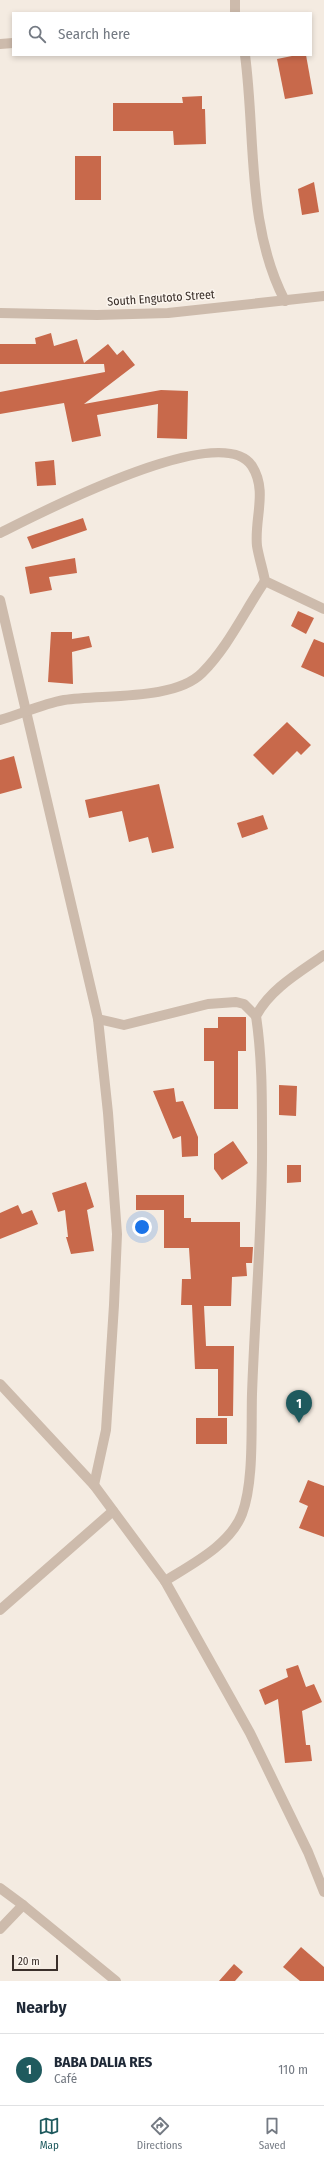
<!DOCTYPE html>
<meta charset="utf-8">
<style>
:root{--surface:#fff;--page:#f6f6f7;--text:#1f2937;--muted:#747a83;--line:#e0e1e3;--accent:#1f5a5e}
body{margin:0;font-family:"Fira Sans Condensed",sans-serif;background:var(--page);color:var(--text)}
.scale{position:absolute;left:12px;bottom:10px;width:46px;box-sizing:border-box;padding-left:4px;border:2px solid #3b302b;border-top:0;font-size:11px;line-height:14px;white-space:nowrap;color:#3b302b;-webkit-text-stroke:3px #fbf5ee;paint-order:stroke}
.you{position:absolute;left:142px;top:1227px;width:14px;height:14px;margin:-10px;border:3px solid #fff;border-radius:50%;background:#1a73e8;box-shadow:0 0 0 6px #1a73e833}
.badge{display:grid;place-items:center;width:26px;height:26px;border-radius:50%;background:var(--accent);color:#fff;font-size:13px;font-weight:700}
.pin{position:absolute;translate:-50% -33px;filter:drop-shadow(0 1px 2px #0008)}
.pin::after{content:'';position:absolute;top:21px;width:14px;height:12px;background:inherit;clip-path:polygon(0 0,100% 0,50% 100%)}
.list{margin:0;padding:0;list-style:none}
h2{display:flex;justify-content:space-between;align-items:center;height:52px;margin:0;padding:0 16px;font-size:17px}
h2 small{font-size:13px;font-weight:400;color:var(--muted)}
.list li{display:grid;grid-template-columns:26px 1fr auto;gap:12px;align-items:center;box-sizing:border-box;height:72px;padding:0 16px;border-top:1px solid var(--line)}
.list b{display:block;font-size:15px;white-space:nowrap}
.list p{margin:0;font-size:13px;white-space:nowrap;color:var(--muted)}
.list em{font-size:13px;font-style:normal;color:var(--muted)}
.icon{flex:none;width:22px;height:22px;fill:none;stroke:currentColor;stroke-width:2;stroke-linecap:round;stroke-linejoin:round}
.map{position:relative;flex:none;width:324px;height:1981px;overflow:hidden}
.search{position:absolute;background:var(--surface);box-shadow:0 2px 6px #0003;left:12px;right:12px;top:12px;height:44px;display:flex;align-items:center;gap:10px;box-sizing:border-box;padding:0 14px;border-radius:0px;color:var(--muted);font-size:15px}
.sheet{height:124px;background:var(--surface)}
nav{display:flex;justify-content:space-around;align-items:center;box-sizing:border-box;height:56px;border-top:1px solid var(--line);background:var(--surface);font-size:11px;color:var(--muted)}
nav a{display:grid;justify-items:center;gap:2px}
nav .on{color:var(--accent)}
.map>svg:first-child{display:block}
</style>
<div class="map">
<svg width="324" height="1981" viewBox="0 0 324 1981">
<rect width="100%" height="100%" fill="#f4ebe1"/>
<g fill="#c8694b">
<path d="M 297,55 L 306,55 L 313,94 L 285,99 L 277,59 Z"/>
<path d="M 202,96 L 202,109 L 205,109 L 206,144 L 174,145 L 173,131 L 113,131 L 113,103 L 183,103 L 182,97 Z"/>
<rect x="75" y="156" width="26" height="44"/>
<path d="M 314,182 L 319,212 L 302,215 L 298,189 Z"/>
<path d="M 51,333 L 54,346 L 77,339 L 84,363 L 108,344 L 117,355 L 123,350 L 135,365 L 84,404 L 161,390 L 188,391 L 187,439 L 157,438 L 158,404 L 97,415 L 101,436 L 72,442 L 64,403 L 0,414 L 0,392 L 105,372 L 104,364 L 0,364 L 0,344 L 36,344 L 35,338 Z"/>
<path d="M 54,460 L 56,485 L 37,486 L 35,462 Z"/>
<path d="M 83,518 L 87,530 L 32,549 L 27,537 Z"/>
<path d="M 75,558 L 77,573 L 49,577 L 52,590 L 30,594 L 25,567 Z"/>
<path d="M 298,611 L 314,618 L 306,634 L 291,626 Z"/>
<path d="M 51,632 L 72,632 L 72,639 L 89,636 L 92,647 L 72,652 L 73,684 L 48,682 Z"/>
<path d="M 314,639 L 324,643 L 324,677 L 301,667 Z"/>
<path d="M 287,722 L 311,745 L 301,755 L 297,751 L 273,775 L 253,755 Z"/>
<path d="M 14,756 L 22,788 L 0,794 L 0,760 Z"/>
<path d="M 159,784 L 174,848 L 152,853 L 148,837 L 129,842 L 122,811 L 89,818 L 85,800 Z"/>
<path d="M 263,815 L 268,829 L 242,838 L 237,823 Z"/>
<path d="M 218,1017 L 246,1017 L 246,1051 L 238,1051 L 238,1109 L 214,1109 L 214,1061 L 204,1061 L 204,1028 L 218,1028 Z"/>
<path d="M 279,1085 L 297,1086 L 296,1116 L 279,1115 Z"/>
<path d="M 174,1088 L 176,1102 L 183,1101 L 198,1137 L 198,1156 L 182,1157 L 181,1136 L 173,1139 L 153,1091 Z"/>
<path d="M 233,1141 L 248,1163 L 222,1180 L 214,1169 L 214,1154 Z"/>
<path d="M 287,1165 L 301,1165 L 301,1182 L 287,1183 Z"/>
<path d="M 86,1182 L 94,1207 L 87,1210 L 94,1251 L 71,1254 L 66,1237 L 68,1237 L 65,1210 L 58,1212 L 52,1193 Z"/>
<path d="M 136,1195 L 184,1195 L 184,1218 L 191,1218 L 191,1222 L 240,1222 L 240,1247 L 253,1247 L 252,1263 L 246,1263 L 247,1276 L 232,1277 L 231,1306 L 204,1306 L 206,1346 L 234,1346 L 233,1416 L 218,1416 L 218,1369 L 195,1369 L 192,1305 L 181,1305 L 182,1279 L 191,1279 L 189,1248 L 164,1248 L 164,1210 L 136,1210 Z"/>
<path d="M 18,1205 L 22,1214 L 32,1210 L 38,1224 L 0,1239 L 0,1213 Z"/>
<rect x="196" y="1418" width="31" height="26"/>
<path d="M 308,1480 L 324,1486 L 324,1537 L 299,1528 L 308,1506 L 299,1502 Z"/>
<path d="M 298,1665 L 306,1687 L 314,1684 L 322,1702 L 302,1711 L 306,1745 L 310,1745 L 312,1761 L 285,1763 L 278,1699 L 265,1705 L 259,1690 L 288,1677 L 286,1669 Z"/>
<path d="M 301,1947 L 324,1967 L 324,1981 L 300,1981 L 283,1967 Z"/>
<path d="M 234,1964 L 243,1972 L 235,1981 L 219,1981 Z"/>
</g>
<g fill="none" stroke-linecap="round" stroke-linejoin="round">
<g stroke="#cdbbac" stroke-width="10">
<path d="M 235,13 L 235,0"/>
<path d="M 0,44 L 13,43"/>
<path d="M 245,55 C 256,138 246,226 285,301"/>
<path d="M 0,313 L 97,315 L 168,313 L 324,296"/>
<path d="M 0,533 C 40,513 221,419 252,466 C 268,491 254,519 257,546 C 259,558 263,570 265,581 L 324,609"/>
<path d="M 0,600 L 98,1019 L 108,1113 L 117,1234 L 114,1305 L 106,1430 L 94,1485"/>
<path d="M 0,720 C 21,714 42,704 64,700 C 102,694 174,701 202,673 C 228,647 244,612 265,581"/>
<path d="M 98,1019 L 124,1025 L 208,1004 L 236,1002 L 244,1004 L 256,1016"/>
<path d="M 0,1384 L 94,1485 L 165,1581 L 250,1733 L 308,1852 L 324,1892"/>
<path d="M 165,1581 C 192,1564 230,1545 242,1514 C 254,1483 251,1428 252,1394 C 255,1308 263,1222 262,1136 C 262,1095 262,1056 256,1016 C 270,989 300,972 324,955"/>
<path d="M 0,1610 L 113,1511"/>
<path d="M 0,1888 L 23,1905 L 116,1981"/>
<path d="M 0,1929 L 23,1905"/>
</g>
</g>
<g text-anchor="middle" stroke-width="3" stroke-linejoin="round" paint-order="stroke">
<g font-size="12" fill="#3b302b" stroke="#fbf5ee">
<text transform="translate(161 298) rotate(-4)" y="4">South Engutoto Street</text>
</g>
</g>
</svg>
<div class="scale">20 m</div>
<div class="you"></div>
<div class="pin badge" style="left:299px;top:1423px">1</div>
<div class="search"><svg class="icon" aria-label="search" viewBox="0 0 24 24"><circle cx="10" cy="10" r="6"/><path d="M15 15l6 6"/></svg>Search here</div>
</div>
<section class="sheet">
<h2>Nearby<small></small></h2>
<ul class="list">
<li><span class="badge">1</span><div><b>BABA DALIA RES</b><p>Café</p></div><em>110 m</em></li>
</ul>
</section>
<nav>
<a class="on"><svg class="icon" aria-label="map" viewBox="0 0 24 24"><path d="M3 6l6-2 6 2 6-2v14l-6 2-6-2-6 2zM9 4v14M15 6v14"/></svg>Map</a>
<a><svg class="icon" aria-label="directions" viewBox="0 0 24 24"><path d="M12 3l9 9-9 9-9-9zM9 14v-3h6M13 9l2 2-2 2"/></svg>Directions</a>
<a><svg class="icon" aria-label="saved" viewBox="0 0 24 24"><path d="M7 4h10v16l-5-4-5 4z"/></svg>Saved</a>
</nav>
